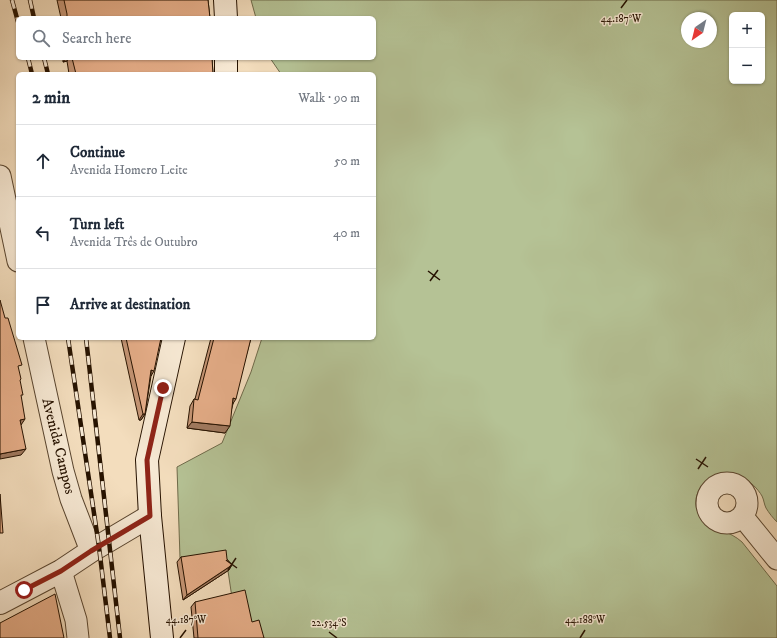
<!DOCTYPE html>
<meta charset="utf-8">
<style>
:root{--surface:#fff;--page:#f2f2f3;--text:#1f2937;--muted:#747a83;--line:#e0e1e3}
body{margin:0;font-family:"IM FELL DW Pica",serif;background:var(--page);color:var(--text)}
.controls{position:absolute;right:12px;top:12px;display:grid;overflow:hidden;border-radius:6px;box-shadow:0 1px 3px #0004}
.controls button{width:36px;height:36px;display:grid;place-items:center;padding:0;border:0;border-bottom:1px solid var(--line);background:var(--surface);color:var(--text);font:20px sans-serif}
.compass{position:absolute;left:681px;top:12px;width:36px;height:36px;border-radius:50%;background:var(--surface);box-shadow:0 1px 3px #0004;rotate:215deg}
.stop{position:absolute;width:12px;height:12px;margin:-9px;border:3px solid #8f2418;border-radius:50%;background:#fff}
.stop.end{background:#8f2418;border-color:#fff;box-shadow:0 1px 4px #0008}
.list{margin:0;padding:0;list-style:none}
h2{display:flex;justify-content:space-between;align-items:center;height:52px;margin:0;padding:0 16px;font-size:17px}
h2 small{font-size:13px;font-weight:400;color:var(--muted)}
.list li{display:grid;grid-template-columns:26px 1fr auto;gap:12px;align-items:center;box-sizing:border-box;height:72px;padding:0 16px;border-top:1px solid var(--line)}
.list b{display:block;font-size:15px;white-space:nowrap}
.list p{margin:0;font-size:13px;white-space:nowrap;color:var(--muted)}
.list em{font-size:13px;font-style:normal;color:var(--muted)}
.icon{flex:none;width:22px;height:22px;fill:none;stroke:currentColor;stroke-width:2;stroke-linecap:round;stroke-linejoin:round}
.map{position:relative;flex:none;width:777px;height:638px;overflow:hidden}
.search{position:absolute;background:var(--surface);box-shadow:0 1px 3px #0004;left:16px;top:16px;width:360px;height:44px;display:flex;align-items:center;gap:10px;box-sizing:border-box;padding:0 14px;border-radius:6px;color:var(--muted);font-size:15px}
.panel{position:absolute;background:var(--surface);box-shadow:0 1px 3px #0004;left:16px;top:72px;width:360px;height:268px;border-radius:6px}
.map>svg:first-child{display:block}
</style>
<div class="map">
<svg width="777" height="638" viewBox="0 0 777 638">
<rect width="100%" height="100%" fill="#f3ddbd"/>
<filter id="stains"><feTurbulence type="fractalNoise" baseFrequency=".005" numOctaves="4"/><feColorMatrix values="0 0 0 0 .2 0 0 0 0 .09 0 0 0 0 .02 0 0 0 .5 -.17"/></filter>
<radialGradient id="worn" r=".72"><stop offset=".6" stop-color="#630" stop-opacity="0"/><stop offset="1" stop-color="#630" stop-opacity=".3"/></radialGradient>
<path fill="#b5c295" stroke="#6e6a4a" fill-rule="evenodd" d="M 251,0 L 777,0 L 777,522 C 773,518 769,513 766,508 C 764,504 764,500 762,496 C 758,489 750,481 742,477 C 714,460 683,496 701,517 C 712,529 730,531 742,542 L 777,586 L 777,638 L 240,638 L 234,611 L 225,551 L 180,558 L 177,467 L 222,443 L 251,372 L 262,338 L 374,338 L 374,74 L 281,74 L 270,58 L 374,58 L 374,18 L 256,18 ZM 732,15 L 762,15 L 762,81 L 732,81 ZM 687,18 L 711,18 L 711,42 L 687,42 Z"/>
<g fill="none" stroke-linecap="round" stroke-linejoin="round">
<defs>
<g id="minor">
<path d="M 0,176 L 18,261"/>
<path d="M 34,338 L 63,471 L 71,499 L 91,551"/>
<circle cx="727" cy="503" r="20"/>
<path d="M 743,517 L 777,559"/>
<path d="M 61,571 L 76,620 L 78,638"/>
</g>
<path id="tertiary" d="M 0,603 L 61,571 L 91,551 L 150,516"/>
<g id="secondary">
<path d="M 225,0 L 226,18"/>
<path d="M 226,58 L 226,74"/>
<path d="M 162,638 L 150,516 L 147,460 L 174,338"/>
</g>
</defs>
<use href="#minor" stroke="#59452f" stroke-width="23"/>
<use href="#tertiary" stroke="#59452f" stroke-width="24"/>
<use href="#secondary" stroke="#261200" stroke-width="24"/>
<use href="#minor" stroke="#f7e9d4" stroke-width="21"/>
<use href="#tertiary" stroke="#f7e9d4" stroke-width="22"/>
<use href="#secondary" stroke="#f7e9d4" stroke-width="22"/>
<defs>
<g id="rail">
<path d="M 12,0 L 18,22"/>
<path d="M 30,0 L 34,18"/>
<path d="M 28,58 L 32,74"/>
<path d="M 44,58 L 48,74"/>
<path d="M 68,338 L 99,547 L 110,638"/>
<path d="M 86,338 L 120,638"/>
</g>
</defs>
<use href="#rail" stroke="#261200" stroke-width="4.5"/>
<use href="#rail" stroke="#f7e9d4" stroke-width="3" stroke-dasharray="9" stroke-linecap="butt"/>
</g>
<g fill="#c69676" stroke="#261200">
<path d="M 57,0 L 208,0 L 210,18 L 61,18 Z"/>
<path d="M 63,58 L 212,58 L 213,74 L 69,74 L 67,61 L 63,62 Z"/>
<path d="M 121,338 L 161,338 L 151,376 L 145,414 L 141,420 L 139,420 Z"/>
<path d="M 211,338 L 251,338 L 233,404 L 225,433 L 187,428 L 190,406 L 194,399 L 195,399 Z"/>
<path d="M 181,557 L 229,570 L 183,600 L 177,562 Z"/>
<path d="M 195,602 L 252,622 L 264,638 L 194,638 L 191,607 Z"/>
</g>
<g fill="#a17a60" stroke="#261200">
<path d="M 66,58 L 69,58 L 67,61 L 63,62 Z"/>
<path d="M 151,370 L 154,371 L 151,376 Z"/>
<path d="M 233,398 L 236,399 L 232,405 Z"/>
<path d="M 143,414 L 145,414 L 141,420 L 139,420 Z"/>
<path d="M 25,419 L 21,425 L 20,420 Z"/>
<path d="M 192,422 L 230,426 L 225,433 L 187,428 Z"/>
<path d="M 26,449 L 21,455 L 0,459 L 0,454 Z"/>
<path d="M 232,565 L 229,570 L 183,600 L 187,595 Z"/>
</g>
<g fill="#e6ae89" stroke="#261200">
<path d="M 64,0 L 208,0 L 210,18 L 67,18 L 67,14 Z"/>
<path d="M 72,58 L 212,58 L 213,74 L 76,74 Z"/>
<path d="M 0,300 L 5,318 L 8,318 L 22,365 L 18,366 L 21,379 L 20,380 L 23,395 L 21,395 L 25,419 L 20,420 L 26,449 L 0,454 Z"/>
<path d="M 126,338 L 161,338 L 154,371 L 151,370 L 145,414 L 143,414 Z"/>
<path d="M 214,338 L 251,338 L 236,399 L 233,398 L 230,426 L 192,422 L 194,399 L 198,400 Z"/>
<path d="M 0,494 L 3,533 L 0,533 Z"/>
<path d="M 226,550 L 227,559 L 232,565 L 187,595 L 181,557 Z"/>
<path d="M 245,590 L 252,622 L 259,620 L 264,638 L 198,638 L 195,602 Z"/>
<path d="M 55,594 L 64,638 L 0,638 L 0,623 Z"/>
</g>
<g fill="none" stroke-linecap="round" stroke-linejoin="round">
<path stroke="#8f2418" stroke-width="5" d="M 24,590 L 61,571 L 91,551 L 150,516 L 147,460 L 163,388"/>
</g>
<path fill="none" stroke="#261200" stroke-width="1.5" d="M 621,8 L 627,0M 428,271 L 440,280M 430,281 L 438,270M 696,459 L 708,467M 698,469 L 706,457M 226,560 L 237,568M 228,570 L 236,558M 329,632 L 337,638M 180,638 L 186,630M 580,638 L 585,630"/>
<g text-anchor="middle" stroke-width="3" stroke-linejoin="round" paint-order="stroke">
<g font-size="15" fill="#261200" stroke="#f7e9d4">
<text transform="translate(59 446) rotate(76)" y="5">Avenida Campos</text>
</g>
</g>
<g font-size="10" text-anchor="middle" fill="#261200" stroke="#f7e9d4" stroke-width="3" stroke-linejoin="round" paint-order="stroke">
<text x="621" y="22">44.187°W</text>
<text x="186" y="623">44.187°W</text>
<text x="585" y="623">44.188°W</text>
<text x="329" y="626">22.534°S</text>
</g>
<rect width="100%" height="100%" filter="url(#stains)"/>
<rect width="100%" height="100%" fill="url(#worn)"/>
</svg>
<div class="controls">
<button>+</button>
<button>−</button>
</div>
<svg class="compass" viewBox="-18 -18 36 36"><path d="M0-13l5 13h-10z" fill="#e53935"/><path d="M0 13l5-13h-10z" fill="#747a83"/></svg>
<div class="stop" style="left:24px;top:590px"></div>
<div class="stop end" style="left:163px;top:388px"></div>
<div class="search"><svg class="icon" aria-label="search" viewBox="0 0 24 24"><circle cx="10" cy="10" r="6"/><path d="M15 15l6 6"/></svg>Search here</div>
<section class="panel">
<h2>2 min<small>Walk · 90 m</small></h2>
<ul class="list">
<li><svg class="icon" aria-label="ahead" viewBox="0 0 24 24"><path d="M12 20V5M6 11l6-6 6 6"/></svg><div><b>Continue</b><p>Avenida Homero Leite</p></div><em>50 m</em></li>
<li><svg class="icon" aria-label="left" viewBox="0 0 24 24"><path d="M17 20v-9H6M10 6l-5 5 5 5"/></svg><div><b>Turn left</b><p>Avenida Três de Outubro</p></div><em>40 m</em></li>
<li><svg class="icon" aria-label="arrive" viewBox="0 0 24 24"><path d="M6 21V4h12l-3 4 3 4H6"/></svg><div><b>Arrive at destination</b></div></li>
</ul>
</section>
</div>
